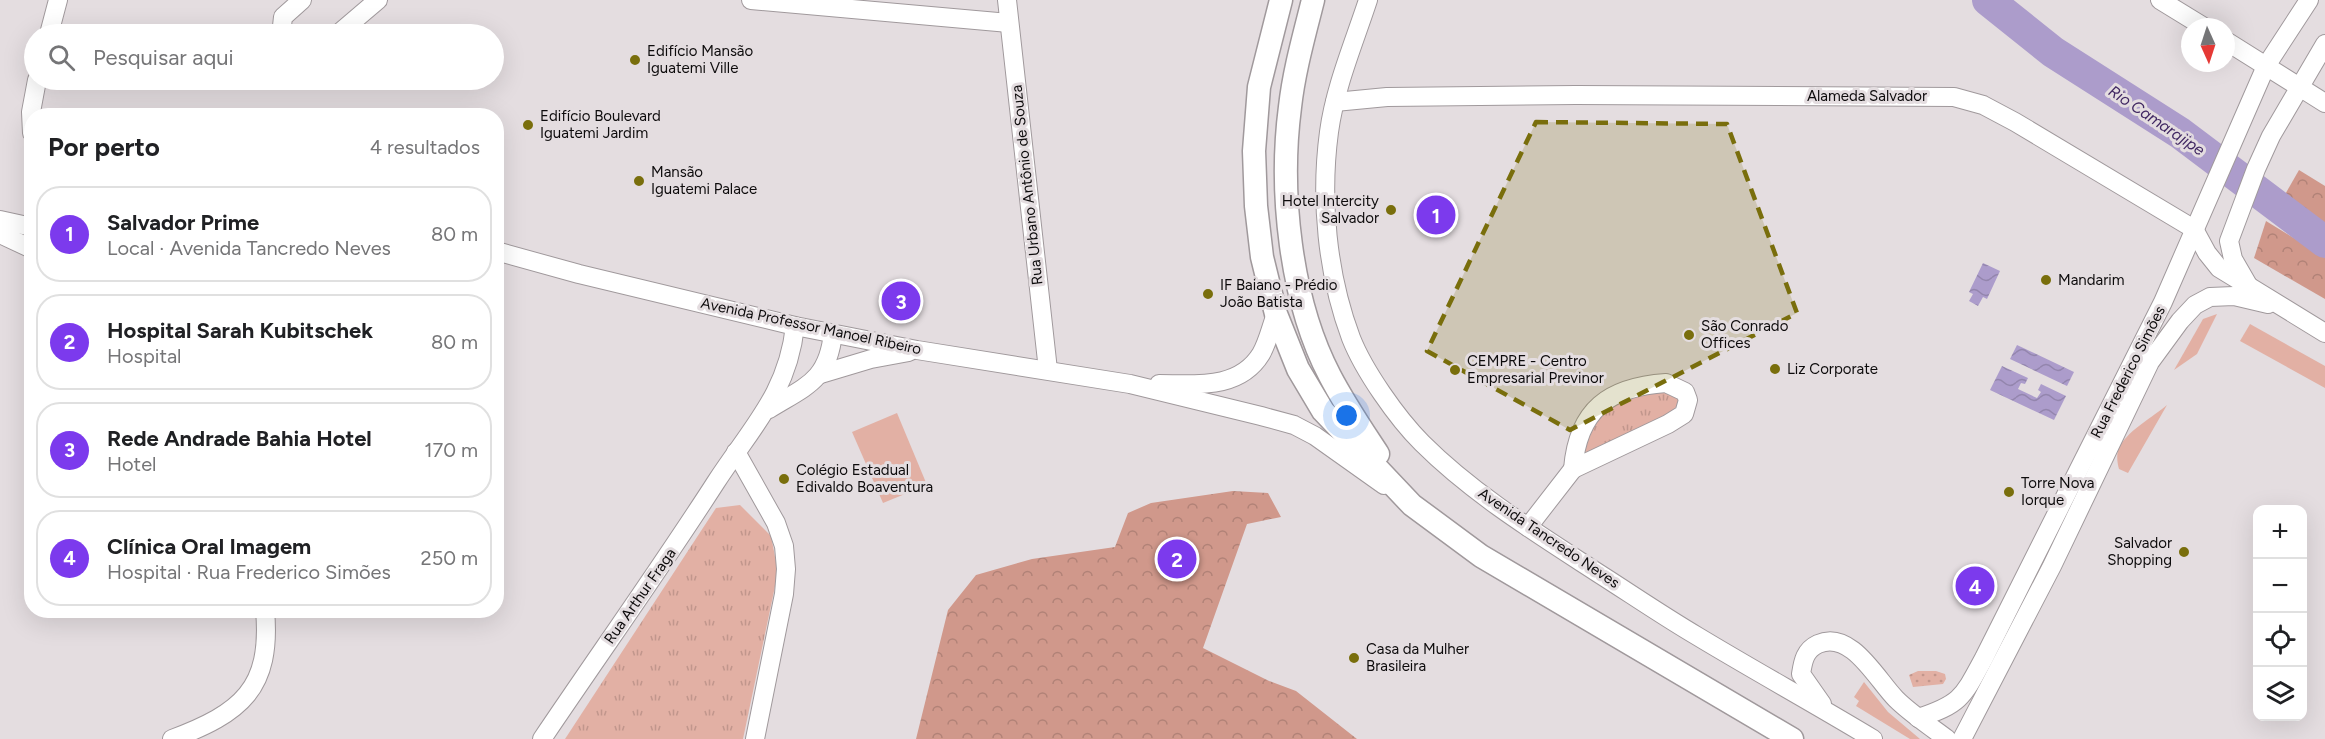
<!DOCTYPE html>
<html lang="pt">
<meta charset="utf-8">
<style>
:root{--surface:#fff;--page:#f2f2f2;--text:#202124;--muted:#757577;--line:#e0e0e0;--accent:#7c3aed}
body{margin:0;font-family:Figtree,sans-serif;background:var(--page);color:var(--text)}
.controls{position:absolute;right:18px;bottom:18px;display:grid;overflow:hidden;border-radius:12px;box-shadow:0 6px 24px #0002}
.controls button{width:54px;height:54px;display:grid;place-items:center;padding:0;border:0;border-bottom:2px solid var(--line);background:var(--surface);color:var(--text);font:30px sans-serif}
.compass{position:absolute;left:2181px;top:18px;width:54px;height:54px;border-radius:50%;background:var(--surface);box-shadow:0 6px 24px #0002;rotate:177deg}
.you{position:absolute;left:1347px;top:416px;width:21px;height:21px;margin:-15px;border:4px solid #fff;border-radius:50%;background:#1a73e8;box-shadow:0 0 0 9px #1a73e833}
.badge{display:grid;place-items:center;width:39px;height:39px;border-radius:50%;background:var(--accent);color:#fff;font-size:20px;font-weight:700}
.pin{position:absolute;translate:-50% -50%;border:3px solid #fff;box-shadow:0 2px 6px #0006}
.list{margin:0;padding:0;list-style:none}
h2{display:flex;justify-content:space-between;align-items:center;height:78px;margin:0;padding:0 24px;font-size:26px}
h2 small{font-size:20px;font-weight:400;color:var(--muted)}
.list li{display:grid;grid-template-columns:39px 1fr auto;gap:18px;align-items:center;box-sizing:border-box;height:96px;margin:0 12px 12px;padding:0 12px;border:2px solid var(--line);border-radius:24px}
.list b{display:block;font-size:22px;white-space:nowrap}
.list p{margin:0;font-size:20px;white-space:nowrap;color:var(--muted)}
.list em{font-size:20px;font-style:normal;color:var(--muted)}
.icon{flex:none;width:33px;height:33px;fill:none;stroke:currentColor;stroke-width:2;stroke-linecap:round;stroke-linejoin:round}
.map{position:relative;flex:none;width:2325px;height:739px;overflow:hidden}
.search{position:absolute;background:var(--surface);box-shadow:0 6px 24px #0002;left:24px;top:24px;width:480px;height:66px;display:flex;align-items:center;gap:15px;box-sizing:border-box;padding:0 21px;border-radius:33px;color:var(--muted);font-size:22px}
.panel{position:absolute;background:var(--surface);box-shadow:0 6px 24px #0002;left:24px;top:108px;width:480px;height:510px;border-radius:24px}
.map>svg:first-child{display:block}
</style>
<div class="map">
<svg width="2325" height="739" viewBox="0 0 2325 739">
<defs>
<pattern id="forest-crowns" width="20" height="18" patternUnits="userSpaceOnUse" patternTransform="scale(1.5)"><rect width="20" height="18" fill="#d0988b"/><path d="M2 6a3 3 0 1 1 6 0M12 15a3 3 0 1 1 6 0" fill="none" stroke="#b18277"/></pattern>
<pattern id="park-tufts" width="24" height="20" patternUnits="userSpaceOnUse" patternTransform="scale(1.5)"><rect width="24" height="20" fill="#e2b0a4"/><path d="M3 7l-1-3M5 7V3M7 7l1-3M15 17l-1-3M17 17v-4M19 17l1-3" fill="none" stroke="#c1968c"/></pattern>
<pattern id="garden-dots" width="8" height="8" patternUnits="userSpaceOnUse" patternTransform="scale(1.5)"><rect width="8" height="8" fill="#e2b0a4"/><path d="M2 2h.1M6 6h.1" fill="none" stroke="#c1968c" stroke-width="1.8" stroke-linecap="round"/></pattern>
<pattern id="water-waves" width="16" height="10" patternUnits="userSpaceOnUse" patternTransform="scale(1.5)"><rect width="16" height="10" fill="#ac9ccb"/><path d="M0 5q4-4 8 0t8 0" fill="none" stroke="#9385ad"/></pattern>
</defs>
<rect width="100%" height="100%" fill="#e4dde0"/>
<g fill="#e2b0a4">
<path d="M 2217,314 L 2197,354 L 2174,370 L 2203,319 Z"/>
<path d="M 2250,324 L 2325,366 L 2325,388 L 2240,341 Z"/>
<path d="M 2167,405 L 2128,473 L 2119,469 C 2117,462 2116,452 2120,446 C 2130,429 2153,417 2167,405 Z"/>
<path d="M 897,413 L 927,485 L 883,503 L 852,432 Z"/>
<path d="M 1864,682 L 1888,712 L 1920,739 L 1910,739 L 1856,706 L 1859,701 L 1854,697 Z"/>
</g>
<g fill="url(#forest-crowns)">
<path d="M 2299,170 L 2325,186 L 2325,225 L 2283,198 Z"/>
<path d="M 2266,221 L 2325,257 L 2325,299 L 2254,258 Z"/>
<path d="M 1233,491 L 1268,493 L 1281,517 L 1247,524 L 1203,648 L 1269,681 L 1296,691 L 1357,739 L 916,739 L 948,610 L 976,575 L 1032,559 L 1115,547 L 1128,513 L 1151,503 Z"/>
</g>
<g fill="url(#park-tufts)">
<path d="M 1670,388 L 1681,402 L 1671,412 L 1577,461 C 1586,436 1599,404 1627,395 C 1641,391 1656,390 1670,388 Z"/>
<path d="M 740,505 L 771,536 L 778,572 L 743,739 L 565,739 L 716,508 Z"/>
</g>
<path fill="url(#garden-dots)" d="M 1918,671 L 1936,671 L 1945,674 L 1946,679 L 1943,684 L 1913,687 L 1909,675 Z"/>
<g fill="url(#water-waves)">
<path d="M 1983,263 L 2000,271 L 1987,299 L 1983,297 L 1978,306 L 1969,301 L 1973,294 L 1969,292 Z"/>
<path d="M 2017,345 L 2074,372 L 2067,386 L 2010,359 Z"/>
<path d="M 2002,366 L 2028,378 L 2025,384 L 2021,383 L 2018,389 L 2037,398 L 2041,392 L 2038,390 L 2041,384 L 2066,396 L 2054,420 L 1990,390 Z"/>
</g>
<g fill="none" stroke-linecap="round" stroke-linejoin="round">
<path stroke="#ac9ccb" stroke-width="32" d="M 1988,0 L 2053,52 L 2180,133 L 2325,242"/>
<defs>
<g id="minor">
<path d="M 751,0 L 1009,23"/>
<path d="M 1007,0 L 1048,370"/>
<path d="M 1368,0 C 1354,43 1335,87 1329,132 C 1320,199 1327,274 1351,338 C 1364,371 1397,418 1422,443 C 1473,494 1538,534 1598,573 C 1631,594 1663,616 1697,636 C 1755,671 1815,704 1873,739"/>
<path d="M 2160,0 L 2204,27"/>
<path d="M 49,34 L 58,0"/>
<path d="M 285,34 L 282,26 L 283,17 L 302,0"/>
<path d="M 338,34 L 378,0"/>
<path d="M 2226,41 L 2325,103"/>
<path d="M 1335,102 L 1387,97 L 1576,95 L 1954,97 L 1983,105 L 2015,122 L 2194,229 L 2207,253 L 2219,268 L 2325,333"/>
<path d="M 32,133 L 31,112 L 37,80"/>
<path d="M 0,220 L 32,227"/>
<path d="M 0,234 L 32,249"/>
<path d="M 496,251 L 579,274 L 795,326 L 917,350 L 1130,384 L 1261,416 L 1294,425 L 1315,436 L 1384,485"/>
<path d="M 2248,285 L 2233,259 L 2229,241 L 2256,169 L 2271,136 L 2325,44"/>
<path d="M 821,374 L 871,359 L 909,352"/>
<path d="M 1666,383 L 1685,392 L 1688,400 L 1684,414 L 1668,424 L 1573,469 C 1578,409 1609,387 1666,383 Z"/>
<path d="M 1159,384 C 1195,384 1239,390 1261,354 C 1268,342 1271,327 1276,314"/>
<path d="M 769,409 C 806,386 828,381 833,333"/>
<path d="M 736,452 L 776,523 L 784,546 L 786,569 L 784,594 L 755,739"/>
<path d="M 1528,527 L 1573,469"/>
<path d="M 1822,704 L 1801,674 C 1803,661 1805,650 1818,644 C 1851,629 1877,680 1896,699 C 1911,714 1930,726 1947,739"/>
<path d="M 1918,718 C 1961,704 1963,697 1984,658 L 2163,302 L 2266,66 L 2309,0"/>
<path d="M 172,739 C 241,713 272,689 265,610"/>
<path d="M 542,739 C 600,653 660,569 716,482 C 751,428 788,393 795,326"/>
<path d="M 1962,739 L 2052,566 L 2150,362 L 2180,321 L 2195,305 L 2210,297 L 2234,296 L 2268,304"/>
</g>
<g id="major">
<path d="M 1281,0 L 1259,87 L 1254,151 L 1256,206 L 1262,257 L 1276,314 L 1298,369 L 1323,411 L 1412,505 L 1481,556 L 1792,739"/>
<path d="M 1313,0 C 1304,36 1294,71 1290,107 C 1279,191 1290,300 1330,376 C 1344,403 1361,428 1378,454"/>
</g>
</defs>
<use href="#minor" stroke="#a0999c" stroke-width="20"/>
<use href="#major" stroke="#a0999c" stroke-width="25"/>
<use href="#minor" stroke="#fff" stroke-width="18"/>
<use href="#major" stroke="#fff" stroke-width="22"/>
</g>
<path fill="#796e0c" fill-opacity="0.2" stroke="#796e0c" stroke-width="4.5" stroke-dasharray="12 8" stroke-linejoin="round" d="M 1536,122 L 1727,124 L 1797,313 L 1570,430 L 1427,351 Z"/>
<g fill="#796e0c" stroke="#e4dde0" stroke-width="2">
<circle cx="635" cy="60" r="6"/>
<circle cx="528" cy="125" r="6"/>
<circle cx="639" cy="181" r="6"/>
<circle cx="1391" cy="210" r="6"/>
<circle cx="2046" cy="280" r="6"/>
<circle cx="1208" cy="294" r="6"/>
<circle cx="1689" cy="335" r="6"/>
<circle cx="1775" cy="369" r="6"/>
<circle cx="1455" cy="370" r="6"/>
<circle cx="784" cy="479" r="6"/>
<circle cx="2009" cy="492" r="6"/>
<circle cx="2184" cy="552" r="6"/>
<circle cx="1354" cy="658" r="6"/>
</g>
<g text-anchor="middle" stroke-width="6" stroke-linejoin="round" paint-order="stroke">
<g font-size="15" fill="#0d0b0c" stroke="#e4dde0" text-anchor="start">
<text x="647" y="56">Edifício Mansão<tspan x="647" dy="17">Iguatemi Ville</tspan></text>
<text x="540" y="121">Edifício Boulevard<tspan x="540" dy="17">Iguatemi Jardim</tspan></text>
<text x="651" y="177">Mansão<tspan x="651" dy="17">Iguatemi Palace</tspan></text>
<text x="1379" y="206" text-anchor="end">Hotel Intercity<tspan x="1379" dy="17">Salvador</tspan></text>
<text x="2058" y="285">Mandarim</text>
<text x="1220" y="290">IF Baiano - Prédio<tspan x="1220" dy="17">João Batista</tspan></text>
<text x="1701" y="331">São Conrado<tspan x="1701" dy="17">Offices</tspan></text>
<text x="1467" y="366">CEMPRE - Centro<tspan x="1467" dy="17">Empresarial Previnor</tspan></text>
<text x="1787" y="374">Liz Corporate</text>
<text x="796" y="475">Colégio Estadual<tspan x="796" dy="17">Edivaldo Boaventura</tspan></text>
<text x="2021" y="488">Torre Nova<tspan x="2021" dy="17">Iorque</tspan></text>
<text x="2172" y="548" text-anchor="end">Salvador<tspan x="2172" dy="17">Shopping</tspan></text>
<text x="1366" y="654">Casa da Mulher<tspan x="1366" dy="17">Brasileira</tspan></text>
</g>
<g font-size="15" fill="#0d0b0c" stroke="#e4dde0">
<text x="1867" y="101">Alameda Salvador</text>
<text transform="translate(1027 185) rotate(-96)" y="5">Rua Urbano Antônio de Souza</text>
<text transform="translate(811 326) rotate(12)" y="5">Avenida Professor Manoel Ribeiro</text>
<text transform="translate(2128 372) rotate(-63)" y="5">Rua Frederico Simões</text>
<text transform="translate(1549 538) rotate(34)" y="5">Avenida Tancredo Neves</text>
<text transform="translate(640 596) rotate(-55)" y="5">Rua Arthur Fraga</text>
</g>
<g font-size="16" font-style="italic" fill="#402762" stroke="#e4dde0">
<text transform="translate(2157 120) rotate(34)" y="6">Rio Camarajipe</text>
</g>
</g>
</svg>
<div class="controls">
<button>+</button>
<button>−</button>
<button><svg class="icon" aria-label="locate" viewBox="0 0 24 24"><circle cx="12" cy="12" r="6"/><path d="M12 2v4M12 18v4M2 12h4M18 12h4"/></svg></button>
<button><svg class="icon" aria-label="layers" viewBox="0 0 24 24"><path d="M12 4l9 5-9 5-9-5zM3 14l9 5 9-5"/></svg></button>
</div>
<svg class="compass" viewBox="-18 -18 36 36"><path d="M0-13l5 13h-10z" fill="#e53935"/><path d="M0 13l5-13h-10z" fill="#757577"/></svg>
<div class="you"></div>
<div class="pin badge" style="left:1436px;top:215px">1</div>
<div class="pin badge" style="left:1177px;top:559px">2</div>
<div class="pin badge" style="left:901px;top:301px">3</div>
<div class="pin badge" style="left:1975px;top:586px">4</div>
<div class="search"><svg class="icon" aria-label="search" viewBox="0 0 24 24"><circle cx="10" cy="10" r="6"/><path d="M15 15l6 6"/></svg>Pesquisar aqui</div>
<section class="panel">
<h2>Por perto<small>4 resultados</small></h2>
<ul class="list">
<li><span class="badge">1</span><div><b>Salvador Prime</b><p>Local · Avenida Tancredo Neves</p></div><em>80 m</em></li>
<li><span class="badge">2</span><div><b>Hospital Sarah Kubitschek</b><p>Hospital</p></div><em>80 m</em></li>
<li><span class="badge">3</span><div><b>Rede Andrade Bahia Hotel</b><p>Hotel</p></div><em>170 m</em></li>
<li><span class="badge">4</span><div><b>Clínica Oral Imagem</b><p>Hospital · Rua Frederico Simões</p></div><em>250 m</em></li>
</ul>
</section>
</div>
